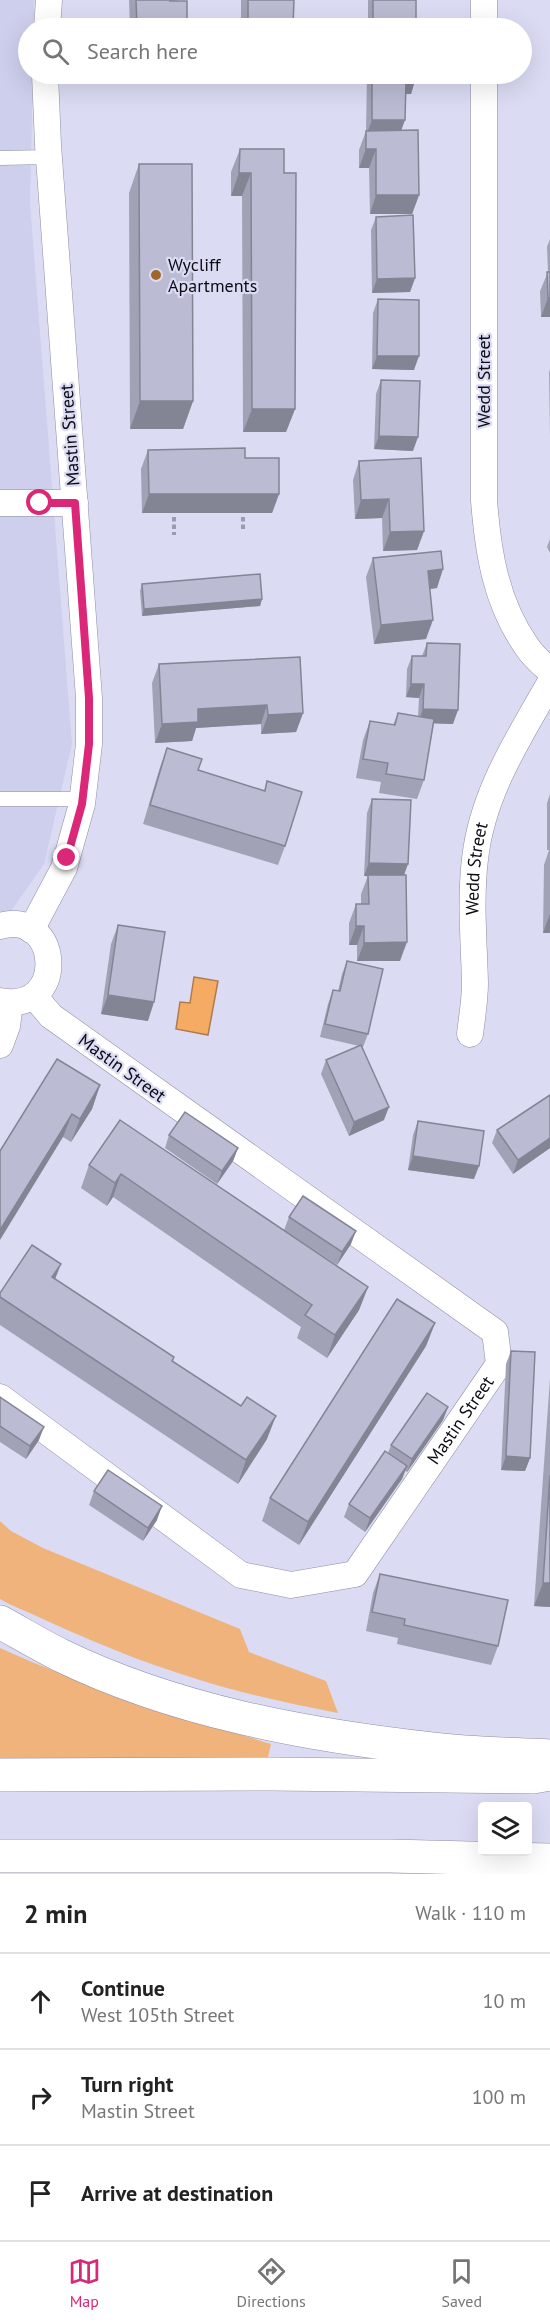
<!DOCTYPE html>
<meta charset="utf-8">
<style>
:root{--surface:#fff;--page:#f6f6f6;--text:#222;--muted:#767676;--line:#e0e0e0;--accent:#db2777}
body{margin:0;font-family:"PT Sans",sans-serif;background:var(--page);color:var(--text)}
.controls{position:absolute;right:18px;bottom:18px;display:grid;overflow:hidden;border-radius:6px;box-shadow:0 6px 24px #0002}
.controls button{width:54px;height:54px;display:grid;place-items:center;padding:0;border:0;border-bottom:2px solid var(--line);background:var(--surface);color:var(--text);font:30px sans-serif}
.stop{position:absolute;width:18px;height:18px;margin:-14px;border:4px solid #db2777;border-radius:50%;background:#fff}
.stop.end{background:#db2777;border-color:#fff;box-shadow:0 2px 6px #0008}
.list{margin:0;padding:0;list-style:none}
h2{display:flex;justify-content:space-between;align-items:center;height:78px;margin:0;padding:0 24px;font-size:26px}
h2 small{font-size:20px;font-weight:400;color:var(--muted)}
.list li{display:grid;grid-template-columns:39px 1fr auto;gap:18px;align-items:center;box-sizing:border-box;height:96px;padding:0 24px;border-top:2px solid var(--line)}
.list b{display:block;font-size:22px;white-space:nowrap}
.list p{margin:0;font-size:20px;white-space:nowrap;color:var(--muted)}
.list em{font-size:20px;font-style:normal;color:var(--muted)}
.icon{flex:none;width:33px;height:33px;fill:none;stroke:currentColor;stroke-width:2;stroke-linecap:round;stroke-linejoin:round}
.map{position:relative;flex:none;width:550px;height:1874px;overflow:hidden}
.search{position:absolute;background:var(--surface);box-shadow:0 6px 24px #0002;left:18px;right:18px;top:18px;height:66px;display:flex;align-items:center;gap:15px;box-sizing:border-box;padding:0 21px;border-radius:33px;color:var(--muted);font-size:22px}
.sheet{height:366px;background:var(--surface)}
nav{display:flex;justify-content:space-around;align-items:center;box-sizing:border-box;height:84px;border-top:2px solid var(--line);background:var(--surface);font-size:16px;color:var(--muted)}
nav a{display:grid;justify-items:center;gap:3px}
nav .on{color:var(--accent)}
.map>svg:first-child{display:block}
</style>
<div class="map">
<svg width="550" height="1874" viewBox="0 0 550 1874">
<rect width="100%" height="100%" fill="#dbdcf4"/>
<path fill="#cecfed" d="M 0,0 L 34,0 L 34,28 L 28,28 L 28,74 L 33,74 L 30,203 L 72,744 L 44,864 L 0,927 Z"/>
<g fill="#f0b37c">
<path d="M 0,1521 L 11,1531 L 43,1548 L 240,1629 L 249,1652 L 326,1681 L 338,1713 C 283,1702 230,1691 178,1673 C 120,1655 64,1628 9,1604 L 0,1599 Z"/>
<path d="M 0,1648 C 88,1688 179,1715 271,1744 L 268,1757 L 0,1760 Z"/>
</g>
<path fill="#f6ab65" stroke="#b07b4c" stroke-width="1.5" d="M 194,977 L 218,981 L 208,1035 L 176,1029 L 180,1002 L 190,1003 Z"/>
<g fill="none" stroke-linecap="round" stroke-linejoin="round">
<defs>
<g id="service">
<path d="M 0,158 L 49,157"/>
<path d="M 0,799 L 83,799"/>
</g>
<g id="minor">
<path d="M 484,0 L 484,28"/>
<path d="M 47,28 L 49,0"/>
<path d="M 484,74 L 484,500 C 488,553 496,603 527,647 C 533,656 542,664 550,671"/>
<path d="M 0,503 L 75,503"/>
<path d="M 0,926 C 60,908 69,1014 0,1001"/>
<path d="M 31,930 L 64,868 L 82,804 L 89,744 L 89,698 L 48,145 L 45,74"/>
<path id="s1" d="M 470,1034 C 472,1017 475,1000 475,983 C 474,942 470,901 475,859 C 482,794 518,739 550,683"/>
<path d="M 0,1045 L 7,1026 L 10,1003"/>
<path id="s2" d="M 0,1397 L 241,1575 L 291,1585 L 355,1574 L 499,1364 L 495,1332 L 51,1016 L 34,996"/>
</g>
<g id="motorway">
<path d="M 0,1622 C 20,1633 40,1645 60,1655 C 175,1711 306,1735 432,1749 C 471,1754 511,1754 550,1756"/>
<path d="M 0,1775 L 271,1774 L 533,1777 L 550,1774"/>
<path d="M 0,1856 L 390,1856 L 550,1860"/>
</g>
</defs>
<use href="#service" stroke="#8d8ea3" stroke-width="15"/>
<use href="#minor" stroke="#8d8ea3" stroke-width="27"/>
<use href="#motorway" stroke="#8d8ea3" stroke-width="34"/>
<g stroke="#9a9bae" stroke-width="4" stroke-dasharray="4.5 3" stroke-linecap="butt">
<path d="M 174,517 L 174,535"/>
<path d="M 243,517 L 243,529"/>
</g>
<use href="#service" stroke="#fff" stroke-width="14"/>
<use href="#minor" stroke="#fff" stroke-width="26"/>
<use href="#motorway" stroke="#fff" stroke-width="33"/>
</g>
<g fill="#a1a2b5">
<path d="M 129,0 L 177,0 L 177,1 L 187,28 L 124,28 L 125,26 L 130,26 Z"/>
<path d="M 241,0 L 294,0 L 293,25 L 292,28 L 236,28 L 237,26 L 241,26 Z"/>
<rect x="368" y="0" width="48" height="28"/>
<path d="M 367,74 L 416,74 L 411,94 L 406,94 L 401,131 L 419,195 L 412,214 L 370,214 L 369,168 L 359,168 L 359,150 L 366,131 Z"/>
<path d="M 240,149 L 284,173 L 295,409 L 286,432 L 243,432 L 242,196 L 231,196 L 231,172 Z"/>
<path d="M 139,164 L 193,401 L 183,429 L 130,429 L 129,193 Z"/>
<path d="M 376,217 L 415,278 L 410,292 L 372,293 L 371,230 Z"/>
<path d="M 550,239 L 550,317 L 541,317 L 540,291 L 548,272 L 547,247 Z"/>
<path d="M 378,299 L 414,370 L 372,369 L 373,313 Z"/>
<path d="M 550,369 L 550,435 L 549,373 Z"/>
<path d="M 381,380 L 413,451 L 374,449 L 376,394 Z"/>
<path d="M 148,450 L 245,458 L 279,494 L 272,513 L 142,513 L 141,469 Z"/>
<path d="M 359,461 L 424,531 L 417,550 L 383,551 L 382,518 L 355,519 L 353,480 Z"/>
<path d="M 550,539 L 550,553 L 547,547 Z"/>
<path d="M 373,558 L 437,588 L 430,589 L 426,639 L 374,644 L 366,577 Z"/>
<path d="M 142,584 L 262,599 L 260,606 L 142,616 L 140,591 Z"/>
<path d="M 427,643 L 453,724 L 434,723 L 424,780 L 417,799 L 379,793 L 381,782 L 356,778 L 363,740 L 370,721 L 393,725 L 398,713 L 418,717 L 419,698 L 406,697 L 407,669 L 412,656 L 422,656 Z"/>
<path d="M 159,664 L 303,713 L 296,732 L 261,734 L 261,724 L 196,728 L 192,741 L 155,743 L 152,683 Z"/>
<path d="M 167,748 L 198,770 L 264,791 L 267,781 L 285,846 L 278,865 L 143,824 L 160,767 Z"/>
<path d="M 550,794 L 550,933 L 543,933 L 544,865 L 549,850 L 547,850 L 547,803 Z"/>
<path d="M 372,799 L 404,875 L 400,961 L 357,961 L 357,945 L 349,945 L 349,923 L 356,904 L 361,904 L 361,894 L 368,876 L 364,876 L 367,813 Z"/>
<path d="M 118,925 L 148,1021 L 101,1014 L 111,944 Z"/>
<path d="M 347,961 L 368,1034 L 363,1047 L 362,1047 L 384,1120 L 349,1136 L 321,1074 L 326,1060 L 359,1046 L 320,1037 L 328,1004 L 333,990 L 338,991 L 342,974 Z"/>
<path d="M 57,1059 L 100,1085 L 92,1109 L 71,1142 L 63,1137 Z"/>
<path d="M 550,1095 L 550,1148 L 513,1174 L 492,1143 L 497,1130 Z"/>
<path d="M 120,1120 L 368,1287 L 359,1310 L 327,1358 L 297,1338 L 301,1327 L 113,1197 L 107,1206 L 81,1188 L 89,1165 Z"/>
<path d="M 418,1121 L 474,1179 L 408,1170 L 413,1135 Z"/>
<path d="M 169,1135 L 238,1148 L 233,1161 L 217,1184 L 165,1148 Z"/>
<path d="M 289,1217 L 351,1244 L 337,1265 L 284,1230 Z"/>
<path d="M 55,1279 L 174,1357 L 173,1362 L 267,1439 L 238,1484 L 0,1325 L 0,1293 Z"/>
<path d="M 435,1323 L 426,1346 L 299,1545 L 262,1521 L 270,1498 Z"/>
<path d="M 511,1351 L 530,1458 L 525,1471 L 501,1470 L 506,1364 Z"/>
<path d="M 550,1378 L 550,1607 L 534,1606 Z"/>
<path d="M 0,1397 L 39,1440 L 26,1459 L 0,1442 Z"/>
<path d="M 448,1407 L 443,1420 L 407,1472 L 405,1471 L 402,1479 L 365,1532 L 344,1517 L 349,1504 L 388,1453 L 391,1445 Z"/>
<path d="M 94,1491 L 157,1520 L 143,1541 L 89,1505 Z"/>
<path d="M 380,1574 L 498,1646 L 491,1665 L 397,1644 L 398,1638 L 366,1631 L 373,1593 Z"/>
</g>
<g fill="#838494">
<path d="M 281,25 L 293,25 L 292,28 L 280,28 Z"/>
<path d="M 406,81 L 415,81 L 411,94 L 401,94 Z"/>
<path d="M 372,120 L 405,120 L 400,134 L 367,133 Z"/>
<path d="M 366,149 L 376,149 L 369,168 L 359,168 Z"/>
<path d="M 239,173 L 251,173 L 242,196 L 231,196 Z"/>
<path d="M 376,195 L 419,195 L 412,214 L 370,214 Z"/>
<path d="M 415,278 L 410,292 L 372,293 L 377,279 Z"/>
<path d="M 548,298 L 550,298 L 550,317 L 541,317 Z"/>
<path d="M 377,356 L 419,356 L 414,370 L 372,369 Z"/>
<path d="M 140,401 L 193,401 L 183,429 L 130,429 Z"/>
<path d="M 252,409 L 295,409 L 286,432 L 243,432 Z"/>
<path d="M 379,436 L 418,437 L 413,451 L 374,449 Z"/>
<path d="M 149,494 L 279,494 L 272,513 L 142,513 Z"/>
<path d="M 389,499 L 382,518 L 355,519 L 361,500 Z"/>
<path d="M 424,531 L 417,550 L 383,551 L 390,532 Z"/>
<path d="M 443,569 L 437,588 L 421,590 L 428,571 Z"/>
<path d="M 262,599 L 260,606 L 142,616 L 144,609 Z"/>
<path d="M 433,620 L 426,639 L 374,644 L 381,625 Z"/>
<path d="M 411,684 L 424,684 L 419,698 L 406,697 Z"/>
<path d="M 267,705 L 261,724 L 196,728 L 192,741 L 155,743 L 162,724 L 198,709 Z"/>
<path d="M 423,709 L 458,710 L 453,724 L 418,723 Z"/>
<path d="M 303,713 L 296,732 L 261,734 L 268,715 Z"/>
<path d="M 369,863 L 408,864 L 403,878 L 364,876 Z"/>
<path d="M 550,914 L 550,933 L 543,933 Z"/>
<path d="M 356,926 L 364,926 L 357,945 L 349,945 Z"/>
<path d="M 407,942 L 400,961 L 357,961 L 364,943 Z"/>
<path d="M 108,995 L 154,1002 L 148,1021 L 101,1014 Z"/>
<path d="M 100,1085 L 92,1109 L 71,1142 L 80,1119 Z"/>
<path d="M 389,1107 L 384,1120 L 349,1136 L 354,1122 Z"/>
<path d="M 72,1114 L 63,1137 L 0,1240 L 0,1230 Z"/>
<path d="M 550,1138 L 550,1148 L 513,1174 L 518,1160 Z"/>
<path d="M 238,1148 L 233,1161 L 217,1184 L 222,1171 Z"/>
<path d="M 413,1156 L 479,1166 L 474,1179 L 408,1170 Z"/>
<path d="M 121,1174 L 113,1197 L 107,1206 L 115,1183 Z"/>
<path d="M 356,1231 L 351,1244 L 337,1265 L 342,1252 Z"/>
<path d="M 61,1264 L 52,1287 L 52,1277 Z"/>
<path d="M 368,1287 L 359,1310 L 327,1358 L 335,1335 Z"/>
<path d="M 435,1323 L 426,1346 L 299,1545 L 308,1522 Z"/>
<path d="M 448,1407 L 443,1420 L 407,1472 L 412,1459 Z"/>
<path d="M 276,1416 L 267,1439 L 238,1484 L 246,1460 Z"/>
<path d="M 44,1427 L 39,1440 L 26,1459 L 30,1446 Z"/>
<path d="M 506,1456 L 530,1458 L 525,1471 L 501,1470 Z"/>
<path d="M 407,1466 L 402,1479 L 365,1532 L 370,1518 Z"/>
<path d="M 162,1506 L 157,1520 L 143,1541 L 148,1528 Z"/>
<path d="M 543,1583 L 550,1583 L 550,1607 L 534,1606 Z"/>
</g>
<g fill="#bbbcd3" stroke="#838494" stroke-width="1.5">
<path d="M 136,0 L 170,0 L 170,1 L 187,1 L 187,28 L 125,28 L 125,26 L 137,26 Z"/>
<path d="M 248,0 L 294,0 L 293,25 L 281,25 L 281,28 L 237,28 L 237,26 L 248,26 Z"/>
<rect x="373" y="0" width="43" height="28"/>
<path d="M 372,74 L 416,74 L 415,81 L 406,81 L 405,120 L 372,120 Z"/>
<path d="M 418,130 L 419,195 L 376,195 L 376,149 L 366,149 L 366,131 Z"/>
<path d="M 240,149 L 284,149 L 284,173 L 296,173 L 295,409 L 252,409 L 251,173 L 239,173 Z"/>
<path d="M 139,164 L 192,164 L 193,401 L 140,401 Z"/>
<path d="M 413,215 L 415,278 L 377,279 L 376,217 Z"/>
<path d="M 547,272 L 550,272 L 550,298 L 548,298 Z"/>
<path d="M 378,299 L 419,300 L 419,356 L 377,356 Z"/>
<path d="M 381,380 L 420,381 L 418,437 L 379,436 Z"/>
<path d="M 245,448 L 245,458 L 279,458 L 279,494 L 149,494 L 148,450 Z"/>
<path d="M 421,458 L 424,531 L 390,532 L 389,499 L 361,500 L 359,461 Z"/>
<path d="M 441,551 L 443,569 L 428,571 L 433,620 L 381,625 L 373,558 Z"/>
<path d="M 260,574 L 262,599 L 144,609 L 142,584 Z"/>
<path d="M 427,643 L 460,644 L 458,710 L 423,709 L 424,684 L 411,684 L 412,656 L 426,656 Z"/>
<path d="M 300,657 L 303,713 L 268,715 L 267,705 L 198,709 L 198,722 L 162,724 L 159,664 Z"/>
<path d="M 398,713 L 434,719 L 424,780 L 386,774 L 388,763 L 363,759 L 370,721 L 395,725 Z"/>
<path d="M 167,748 L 202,759 L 198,770 L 265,791 L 267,781 L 302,792 L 285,846 L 150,805 Z"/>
<path d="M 372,799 L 411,800 L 408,864 L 369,863 Z"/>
<path d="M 368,875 L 406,875 L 407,942 L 364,943 L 364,926 L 356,926 L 356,904 L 369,904 Z"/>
<path d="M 118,925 L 165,932 L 154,1002 L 108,995 Z"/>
<path d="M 347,961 L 383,969 L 368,1034 L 325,1024 L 333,990 L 340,991 Z"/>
<path d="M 361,1045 L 389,1107 L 354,1122 L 326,1060 Z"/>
<path d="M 57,1059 L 100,1085 L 80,1119 L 72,1114 L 0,1230 L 0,1151 Z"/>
<path d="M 550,1095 L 550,1138 L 518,1160 L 497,1130 Z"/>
<path d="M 185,1112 L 238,1148 L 222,1171 L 169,1135 Z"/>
<path d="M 120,1120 L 368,1287 L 335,1335 L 305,1315 L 312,1305 L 121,1174 L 115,1183 L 89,1165 Z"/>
<path d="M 418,1121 L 484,1131 L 479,1166 L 413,1156 Z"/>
<path d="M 303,1196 L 356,1231 L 342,1252 L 289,1217 Z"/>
<path d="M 32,1245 L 61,1264 L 52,1277 L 174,1357 L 172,1361 L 241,1406 L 247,1397 L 276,1416 L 246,1460 L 0,1297 L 0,1293 Z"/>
<path d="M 397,1299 L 435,1323 L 308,1522 L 270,1498 Z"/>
<path d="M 511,1351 L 535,1352 L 530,1458 L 506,1456 Z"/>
<path d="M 427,1393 L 448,1407 L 412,1459 L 391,1445 Z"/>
<path d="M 0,1397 L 44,1427 L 30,1446 L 0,1426 Z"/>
<path d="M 385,1451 L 407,1466 L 370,1518 L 349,1504 Z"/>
<path d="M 108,1470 L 162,1506 L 148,1528 L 94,1491 Z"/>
<path d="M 550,1475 L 550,1583 L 543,1583 Z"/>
<path d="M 380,1574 L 508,1600 L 498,1646 L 404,1625 L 405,1619 L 372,1612 Z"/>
</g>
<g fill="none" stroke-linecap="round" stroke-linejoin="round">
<path stroke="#db2777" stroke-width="8" d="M 40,503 L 75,503 L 89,698 L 89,744 L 82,804 L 67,858"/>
</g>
<circle fill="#a26629" stroke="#dbdcf4" stroke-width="2" cx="156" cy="275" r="6"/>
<g text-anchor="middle" stroke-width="4.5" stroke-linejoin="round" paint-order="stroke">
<g font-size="18" fill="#0b0b13" stroke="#dbdcf4" text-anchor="start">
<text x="168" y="271">Wycliff<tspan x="168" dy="21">Apartments</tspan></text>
</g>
<g font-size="18" fill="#0b0b13" stroke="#dbdcf4">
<text transform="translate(484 381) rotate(-90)" y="6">Wedd Street</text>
<text transform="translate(70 435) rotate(-94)" y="6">Mastin Street</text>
<text dy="6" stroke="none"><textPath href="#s1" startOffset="166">Wedd Street</textPath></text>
<text transform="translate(122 1068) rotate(36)" y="6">Mastin Street</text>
<text dy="6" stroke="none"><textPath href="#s2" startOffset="602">Mastin Street</textPath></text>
</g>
</g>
</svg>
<div class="controls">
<button><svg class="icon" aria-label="layers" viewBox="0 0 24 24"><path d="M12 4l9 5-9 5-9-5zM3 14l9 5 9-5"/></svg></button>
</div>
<div class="stop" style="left:40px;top:503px"></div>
<div class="stop end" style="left:67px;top:858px"></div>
<div class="search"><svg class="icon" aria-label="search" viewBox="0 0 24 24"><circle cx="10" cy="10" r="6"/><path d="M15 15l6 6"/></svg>Search here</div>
</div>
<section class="sheet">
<h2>2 min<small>Walk · 110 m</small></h2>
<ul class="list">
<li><svg class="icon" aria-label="ahead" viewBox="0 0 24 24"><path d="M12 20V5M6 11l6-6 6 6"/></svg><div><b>Continue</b><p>West 105th Street</p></div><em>10 m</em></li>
<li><svg class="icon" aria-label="right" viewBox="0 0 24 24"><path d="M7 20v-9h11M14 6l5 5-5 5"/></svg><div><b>Turn right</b><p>Mastin Street</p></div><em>100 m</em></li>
<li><svg class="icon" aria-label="arrive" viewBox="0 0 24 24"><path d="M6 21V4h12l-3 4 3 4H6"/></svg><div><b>Arrive at destination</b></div></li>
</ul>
</section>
<nav>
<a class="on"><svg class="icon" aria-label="map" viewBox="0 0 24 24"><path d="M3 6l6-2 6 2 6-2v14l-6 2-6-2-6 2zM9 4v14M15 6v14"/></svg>Map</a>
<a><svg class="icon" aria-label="directions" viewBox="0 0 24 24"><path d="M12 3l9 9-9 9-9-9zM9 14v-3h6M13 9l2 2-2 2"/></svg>Directions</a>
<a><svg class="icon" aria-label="saved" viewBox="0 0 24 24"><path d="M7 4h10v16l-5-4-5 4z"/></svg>Saved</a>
</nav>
